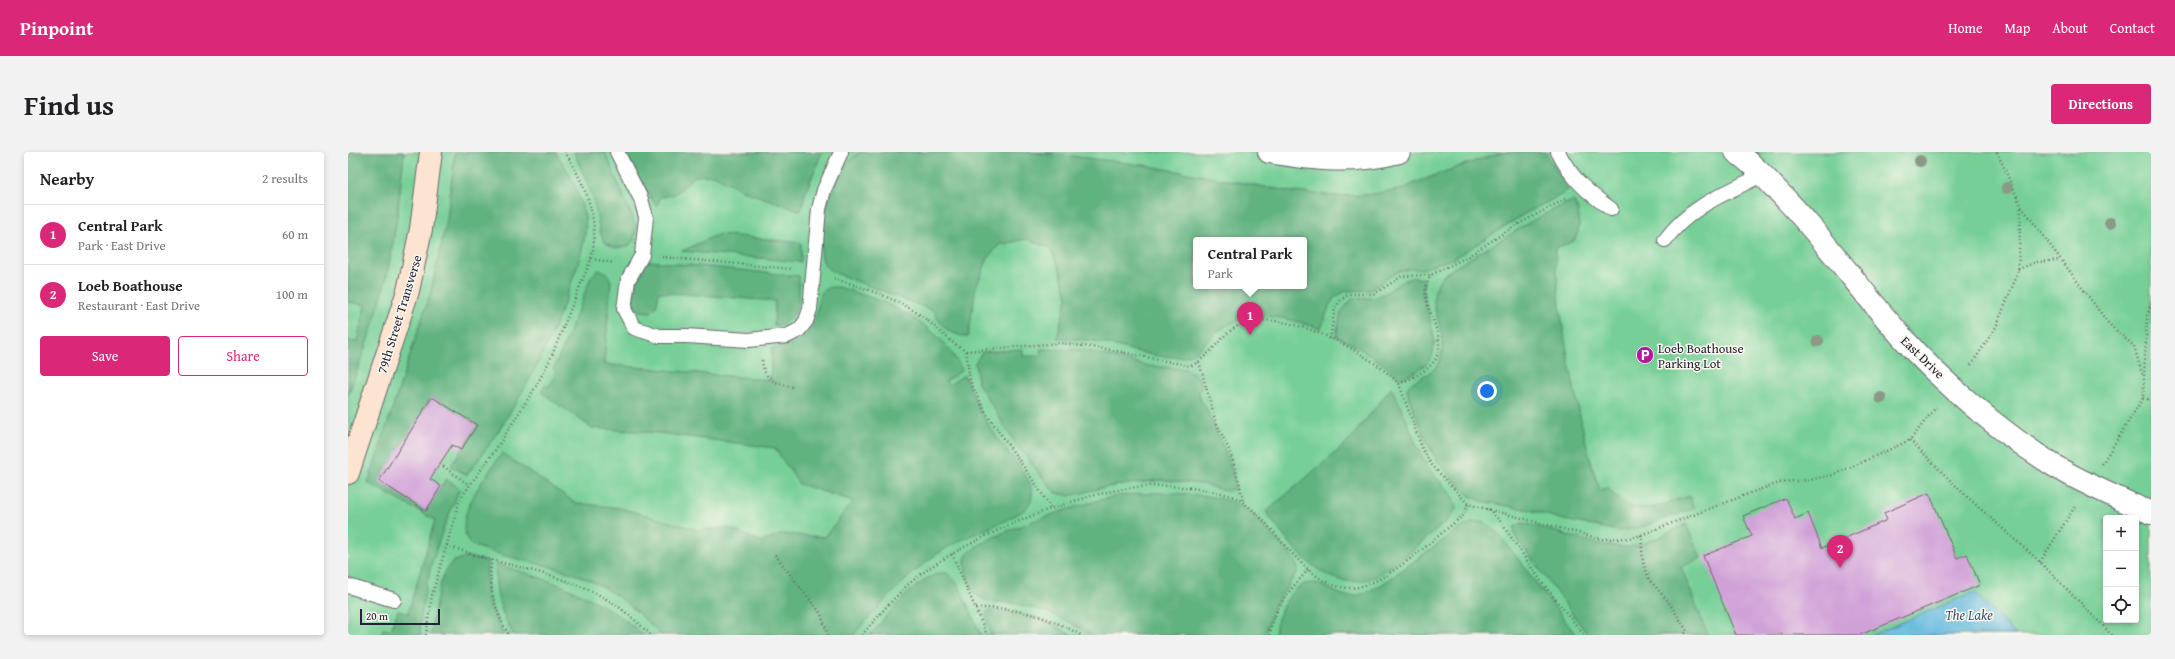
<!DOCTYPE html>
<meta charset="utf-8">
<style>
:root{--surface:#fff;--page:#f2f2f2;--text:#202124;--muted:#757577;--line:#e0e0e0;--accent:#db2777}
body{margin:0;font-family:"Gentium Book Plus",serif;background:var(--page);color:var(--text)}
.controls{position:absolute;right:12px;bottom:12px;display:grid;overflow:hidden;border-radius:4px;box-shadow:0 2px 6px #0003}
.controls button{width:36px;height:36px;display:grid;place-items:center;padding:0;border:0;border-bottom:1px solid var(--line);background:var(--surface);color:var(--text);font:20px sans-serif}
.scale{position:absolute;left:12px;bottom:10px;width:80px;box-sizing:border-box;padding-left:4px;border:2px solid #22223b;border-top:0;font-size:11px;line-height:14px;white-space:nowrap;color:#22223b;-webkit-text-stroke:3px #fbf7ec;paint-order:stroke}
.you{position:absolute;left:1139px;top:239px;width:14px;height:14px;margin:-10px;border:3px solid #fff;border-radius:50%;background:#1a73e8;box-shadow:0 0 0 6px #1a73e833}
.badge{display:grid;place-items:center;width:26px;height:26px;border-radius:50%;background:var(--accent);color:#fff;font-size:13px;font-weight:700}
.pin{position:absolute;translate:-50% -33px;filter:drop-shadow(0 1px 2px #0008)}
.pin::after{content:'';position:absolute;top:21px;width:14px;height:12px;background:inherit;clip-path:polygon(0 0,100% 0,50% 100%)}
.popup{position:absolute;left:845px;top:85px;width:114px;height:52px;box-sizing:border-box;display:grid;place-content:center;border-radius:4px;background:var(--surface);filter:drop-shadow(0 1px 3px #0005);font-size:13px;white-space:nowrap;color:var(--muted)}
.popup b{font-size:15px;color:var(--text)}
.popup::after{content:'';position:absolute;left:50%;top:100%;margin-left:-8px;border:8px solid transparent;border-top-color:var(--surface)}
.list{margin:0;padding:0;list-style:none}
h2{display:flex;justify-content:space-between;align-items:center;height:52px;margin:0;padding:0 16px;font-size:17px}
h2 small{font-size:13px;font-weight:400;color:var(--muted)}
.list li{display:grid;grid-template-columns:26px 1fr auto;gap:12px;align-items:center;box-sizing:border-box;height:60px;padding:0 16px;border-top:1px solid var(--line)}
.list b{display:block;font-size:15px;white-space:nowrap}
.list p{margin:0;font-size:13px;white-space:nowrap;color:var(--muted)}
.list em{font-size:13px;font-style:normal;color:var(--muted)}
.actions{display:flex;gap:8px;padding:12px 16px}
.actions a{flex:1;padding:9px 0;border:1px solid var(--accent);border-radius:4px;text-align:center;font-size:14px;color:var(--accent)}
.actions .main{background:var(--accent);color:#fff}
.icon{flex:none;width:22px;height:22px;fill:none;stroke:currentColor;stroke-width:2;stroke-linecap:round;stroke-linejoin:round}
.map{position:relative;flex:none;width:1803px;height:483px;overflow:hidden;border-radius:4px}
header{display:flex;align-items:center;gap:24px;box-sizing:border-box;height:56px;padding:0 20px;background:var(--accent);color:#fff}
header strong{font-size:19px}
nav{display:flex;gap:22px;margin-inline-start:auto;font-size:14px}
.intro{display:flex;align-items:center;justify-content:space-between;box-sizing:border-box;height:96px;padding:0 24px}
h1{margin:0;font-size:28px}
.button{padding:10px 18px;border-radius:4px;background:var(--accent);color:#fff;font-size:14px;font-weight:700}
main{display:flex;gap:24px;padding:0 24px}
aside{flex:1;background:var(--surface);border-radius:4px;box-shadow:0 2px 6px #0003}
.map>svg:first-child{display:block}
</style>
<header>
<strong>Pinpoint</strong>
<nav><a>Home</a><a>Map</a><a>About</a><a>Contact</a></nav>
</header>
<div class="intro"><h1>Find us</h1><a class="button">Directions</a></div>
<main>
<aside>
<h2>Nearby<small>2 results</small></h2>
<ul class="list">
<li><span class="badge">1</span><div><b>Central Park</b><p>Park · East Drive</p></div><em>60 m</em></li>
<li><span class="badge">2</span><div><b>Loeb Boathouse</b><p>Restaurant · East Drive</p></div><em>100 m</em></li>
</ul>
<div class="actions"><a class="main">Save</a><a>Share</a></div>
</aside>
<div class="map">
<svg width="1803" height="483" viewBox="0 0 1803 483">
<rect width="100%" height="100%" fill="#fbf7ec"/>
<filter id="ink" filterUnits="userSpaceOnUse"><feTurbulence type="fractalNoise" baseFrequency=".025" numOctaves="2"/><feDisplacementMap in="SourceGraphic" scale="8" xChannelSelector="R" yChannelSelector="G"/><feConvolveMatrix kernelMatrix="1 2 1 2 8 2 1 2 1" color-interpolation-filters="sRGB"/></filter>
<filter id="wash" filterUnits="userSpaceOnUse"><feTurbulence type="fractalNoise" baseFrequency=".012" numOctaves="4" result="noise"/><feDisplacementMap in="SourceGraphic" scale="16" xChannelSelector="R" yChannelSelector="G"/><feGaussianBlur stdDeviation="0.9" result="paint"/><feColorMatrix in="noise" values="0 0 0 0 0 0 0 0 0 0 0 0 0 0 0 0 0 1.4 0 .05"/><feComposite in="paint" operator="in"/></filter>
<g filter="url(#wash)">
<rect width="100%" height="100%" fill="#e9dfbc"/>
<path fill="#75cf96" stroke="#4c7868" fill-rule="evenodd" d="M 0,0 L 1803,0 L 1803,483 L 0,483 ZM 848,88 L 956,88 L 956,134 L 848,134 ZM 1758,366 L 1788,366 L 1788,468 L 1758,468 Z"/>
<g fill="#60b27f" stroke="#416a5d" fill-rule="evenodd">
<path d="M 0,0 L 56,0 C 52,41 48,81 39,122 C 30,163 14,204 0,244 L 0,189 L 9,190 L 17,153 L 0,150 Z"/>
<path d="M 107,0 L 207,0 C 221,17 233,45 237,66 C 240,86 230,110 224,129 C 199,202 166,261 119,323 L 103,314 L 129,273 L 84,245 L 31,329 L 78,359 L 98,327 L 112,337 C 91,383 74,432 72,483 L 33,483 L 35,477 L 43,478 L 50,458 L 60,462 L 87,368 L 20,331 L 83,139 L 99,67 Z"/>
<path d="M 226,0 L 257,0 L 288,74 L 286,88 L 281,94 L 267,96 L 256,90 L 252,80 L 245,45 Z"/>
<path d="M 275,0 L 474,0 L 457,42 L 453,59 L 396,39 L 366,23 L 347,24 L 327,42 L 313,45 L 308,54 Z"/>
<path d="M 513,0 L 676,0 L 716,3 L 795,13 L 945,40 L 990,44 L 1018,43 L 1056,37 L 1064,32 L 1115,13 L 1156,0 L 1197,0 L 1220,38 L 1213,43 L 1178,61 L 1107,106 L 1074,117 L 1062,117 L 1049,120 L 1022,138 L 998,139 L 987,145 L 981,154 L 973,177 C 938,165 898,154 867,182 C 856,191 848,204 833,205 C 801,207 770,192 740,188 C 730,187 719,187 709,186 L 719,145 L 711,114 L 702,96 L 679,87 L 651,93 L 641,104 L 628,135 L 620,185 C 602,182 593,176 586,159 L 485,120 C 481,117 477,114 475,109 C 468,82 481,36 497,14 C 500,9 507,4 513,0 ZM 848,88 L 956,88 L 956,134 L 848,134 Z"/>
<path d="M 1226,49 C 1233,62 1233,77 1226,89 L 1207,96 C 1209,147 1218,199 1229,249 C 1235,279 1241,309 1252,338 L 1260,336 C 1286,369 1308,354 1341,344 L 1346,356 L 1292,376 L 1271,379 L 1216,368 L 1182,358 L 1133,349 L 1120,343 L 1090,310 L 1079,291 L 1061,246 L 1059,236 C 1067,225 1083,224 1090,212 C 1108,178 1066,150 1099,120 L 1191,65 L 1219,51 Z"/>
<path d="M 371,82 L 453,91 L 453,110 L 334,99 Z"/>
<path d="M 301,109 L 451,124 C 451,147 453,168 426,174 L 427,149 L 311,140 L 308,155 L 303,160 L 291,159 C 277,144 292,123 301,109 Z"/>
<path d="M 250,118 L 258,120 L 263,129 L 256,212 L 422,228 L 424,196 C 454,192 465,185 470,154 C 471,148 471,142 476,138 C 486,131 499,138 509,141 C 551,154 593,176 614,218 L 598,229 L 601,233 L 616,223 C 625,244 634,264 647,283 C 657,298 678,318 683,335 C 685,342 684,349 679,355 C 670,366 624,382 609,390 C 567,412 537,449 505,483 L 313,483 C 297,467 280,450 260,438 C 219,412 168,411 124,393 C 99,370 140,322 154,301 L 228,351 L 272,356 L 350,378 L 381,376 L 414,390 L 434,382 L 477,385 L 505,349 L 451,332 L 427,296 L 311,281 L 244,276 L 193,240 L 197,233 L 201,235 L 208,220 L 205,217 L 216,194 L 243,125 Z"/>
<path d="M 1066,125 L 1076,127 C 1070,153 1101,193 1077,213 C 1070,219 1060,223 1052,227 C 1034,208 1011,196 988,184 L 993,160 L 1005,146 C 1014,147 1022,147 1030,144 C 1044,139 1050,129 1066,125 Z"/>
<path d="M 675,197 L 675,204 L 692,204 L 693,197 L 735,198 L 801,214 L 839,217 C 848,221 852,227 854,236 L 851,239 L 853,250 L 857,253 C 866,278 886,311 887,337 L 877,339 L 854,332 L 814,328 L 758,335 L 721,344 L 706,340 L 667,291 L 630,231 L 627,211 L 634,200 Z"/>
<path d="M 1043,236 C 1058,260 1064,288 1078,312 C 1088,329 1105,337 1108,357 L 1099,369 C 1078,386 1049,414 1026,425 C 979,445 942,393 918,360 L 1000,290 Z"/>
<path d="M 807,341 C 834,341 877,342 899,358 C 912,367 921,380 932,391 C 939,399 949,408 950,419 L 926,454 L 917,483 L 743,483 C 720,468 696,457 668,452 C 656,449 641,453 630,444 C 625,440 621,430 619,423 C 618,417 615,409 619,403 C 632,383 744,348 770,344 C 782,342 795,342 807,341 Z"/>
<path d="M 1136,370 L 1150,381 L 1228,483 L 927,483 C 928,464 944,424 970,432 C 983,436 992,446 1007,444 C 1016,442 1025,437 1033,433 L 1111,377 L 1123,371 Z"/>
<path d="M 1174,371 C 1206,377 1256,399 1286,394 C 1305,390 1321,380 1338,372 L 1353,406 L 1333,415 L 1360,483 L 1240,483 L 1167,384 L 1166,375 Z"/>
<path d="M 120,405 L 139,409 L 139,442 L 155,483 L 83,483 C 85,467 91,419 105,410 C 110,407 115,406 120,405 Z"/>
<path d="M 148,412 C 206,430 248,442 296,483 L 166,483 C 152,461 146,438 148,412 Z"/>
<path d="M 592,421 L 599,421 L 610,432 L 633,483 L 522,483 C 540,463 566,428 592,421 Z"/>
<path d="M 651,458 L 689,465 L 724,483 L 643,483 L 638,462 L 640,459 Z"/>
</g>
<path fill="#62b9df" stroke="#426e8d" d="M 1626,440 L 1668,483 L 1524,483 Z"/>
<g id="blocks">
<g fill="#d0a0d8">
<path d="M 84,245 L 129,273 L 113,298 L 104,293 L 82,327 L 93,334 L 78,359 L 31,329 Z"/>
<path d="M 1581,341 L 1609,406 L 1619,402 L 1632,433 L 1512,483 L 1388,483 L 1355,404 L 1404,384 L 1395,364 L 1438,346 L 1447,367 L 1460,361 L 1474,396 L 1539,368 L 1536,361 Z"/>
</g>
</g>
</g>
<g filter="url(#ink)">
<use href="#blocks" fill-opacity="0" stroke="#686468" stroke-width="1"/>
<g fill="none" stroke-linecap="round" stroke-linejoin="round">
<defs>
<g id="lane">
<path d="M 269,0 L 293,47 L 298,65 L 294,103 L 280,128 L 276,157 L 286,176 L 311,184 L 338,184 L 401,188 L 439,184 L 451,178 L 458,169 L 462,157 L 471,57 L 476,38 L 493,0"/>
<path d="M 1210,0 C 1224,27 1239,40 1263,57"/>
<path d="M 1317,88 C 1342,54 1378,41 1414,23"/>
<path d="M 0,434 L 46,448"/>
</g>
<g id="street">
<path d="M 921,0 C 968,8 1004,12 1051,0"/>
<path d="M 1388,0 C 1403,10 1416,24 1428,37 C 1474,83 1510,136 1553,184 C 1593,230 1654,281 1705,313 C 1736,332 1770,346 1803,361"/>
</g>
<path id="secondary" d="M 0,321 L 60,139 L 73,77 L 83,0"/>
</defs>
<use href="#lane" stroke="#686468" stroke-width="16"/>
<use href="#street" stroke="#686468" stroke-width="24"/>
<use href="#secondary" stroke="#686468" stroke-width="24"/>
<g stroke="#686468" stroke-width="2.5" stroke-dasharray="1 3" stroke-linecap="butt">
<path d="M 1649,0 L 1673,54 L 1761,172 L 1786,194 L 1795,225"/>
<path d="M 314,105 L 444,117"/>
<path d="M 243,107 L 266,111"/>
<path d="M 1670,117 L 1689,110 L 1711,108"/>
<path d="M 486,127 C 512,134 550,147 572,163 C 588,174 601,190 618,199 L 712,191 L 759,197 L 842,214 C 864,205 874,178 897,171 C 940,157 1023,201 1051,232 L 1074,296 L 1083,312 L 1120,352 L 1253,387 L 1285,386 L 1413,337 L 1435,330 L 1461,328 L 1484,323 L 1508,313 L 1562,288 L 1588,255"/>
<path d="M 982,187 L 987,156 L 993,148 L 1001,142 L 1026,142 L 1054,124 L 1083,123 L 1119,105 L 1165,75 L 1217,47"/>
<path d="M 618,199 L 622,229 L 637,260 L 687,331 L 704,358"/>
<path d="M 414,208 C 416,230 428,230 447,236"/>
<path d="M 851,210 L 868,270 L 882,300 L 891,329 L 895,350"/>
<path d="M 1623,213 L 1648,175 L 1670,121 L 1673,55"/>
<path d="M 1051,232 C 1063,226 1079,220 1087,208 C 1101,185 1074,157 1078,135 C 1079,131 1081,127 1083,123"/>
<path d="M 1795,246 L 1803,248"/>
<path d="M 1562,288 L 1618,344 L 1692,410 L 1764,483"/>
<path d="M 92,312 L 121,333"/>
<path d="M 1754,312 L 1795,246 L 1799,163 L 1803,152"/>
<path d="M 1141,357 L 1152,369 L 1193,429 L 1236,483"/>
<path d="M 1293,383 L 1295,410 L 1301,427 L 1320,449 L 1339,479 L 1336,483"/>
<path d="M 99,393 C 152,415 214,419 263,450 C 278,459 291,472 303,483"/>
<path d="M 604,402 L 639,483"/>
<path d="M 427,403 L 473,462 L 480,483"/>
<path d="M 144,408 C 139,434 147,460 161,483"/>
<path d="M 1692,410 L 1728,353"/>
<path d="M 628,456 C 667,455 699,464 733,483"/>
<path d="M 78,483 L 84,443 L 112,347 L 148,297 L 187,236 L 202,208 L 243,107 C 253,69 237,32 217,0"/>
<path d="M 514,483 C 533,461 552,437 576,420 C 628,382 739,336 803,334 C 820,333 838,335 856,338 C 868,340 883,342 893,349 C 928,371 956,435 1001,436 C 1037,436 1088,384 1116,363 L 1120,352"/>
<path d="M 922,483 C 926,454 942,438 961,417"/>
</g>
<use href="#lane" stroke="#fff" stroke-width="14"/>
<use href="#street" stroke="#fff" stroke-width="22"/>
<use href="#secondary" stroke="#fde4d1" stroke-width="22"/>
</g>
<g fill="#8c9987">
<circle cx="1572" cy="9" r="6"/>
<circle cx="1659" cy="36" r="6"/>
<circle cx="1762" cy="71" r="6"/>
<circle cx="1470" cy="189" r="6"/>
<circle cx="1533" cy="246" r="6"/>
</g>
</g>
<defs>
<symbol id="parking-disc" viewBox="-11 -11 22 22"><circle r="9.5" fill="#b5179e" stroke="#fbf7ec"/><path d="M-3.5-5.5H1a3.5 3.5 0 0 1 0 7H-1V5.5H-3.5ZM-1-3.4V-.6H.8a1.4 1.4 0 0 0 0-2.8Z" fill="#fff"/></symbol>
</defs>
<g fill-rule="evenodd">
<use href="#parking-disc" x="1287" y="193" width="20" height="20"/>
</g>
<g text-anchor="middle" stroke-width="3" stroke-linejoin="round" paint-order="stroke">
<g font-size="13" fill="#22223b" stroke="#fbf7ec">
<text transform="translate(51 162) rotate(-73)" y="5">79th Street Transverse</text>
<text transform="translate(1575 205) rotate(44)" y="5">East Drive</text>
</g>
<g font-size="13" fill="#22223b" stroke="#fbf7ec" text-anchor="start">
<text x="1310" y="201">Loeb Boathouse<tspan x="1310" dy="15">Parking Lot</tspan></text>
</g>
<g font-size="14" font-style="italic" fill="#385774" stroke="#fbf7ec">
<text x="1621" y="468">The Lake</text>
</g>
</g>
</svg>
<div class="controls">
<button>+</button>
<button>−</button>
<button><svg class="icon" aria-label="locate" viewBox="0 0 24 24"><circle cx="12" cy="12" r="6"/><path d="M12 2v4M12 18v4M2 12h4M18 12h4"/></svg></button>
</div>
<div class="scale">20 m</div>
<div class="you"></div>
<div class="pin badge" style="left:902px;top:183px">1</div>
<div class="popup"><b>Central Park</b>Park</div>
<div class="pin badge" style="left:1492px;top:416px">2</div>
</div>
</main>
